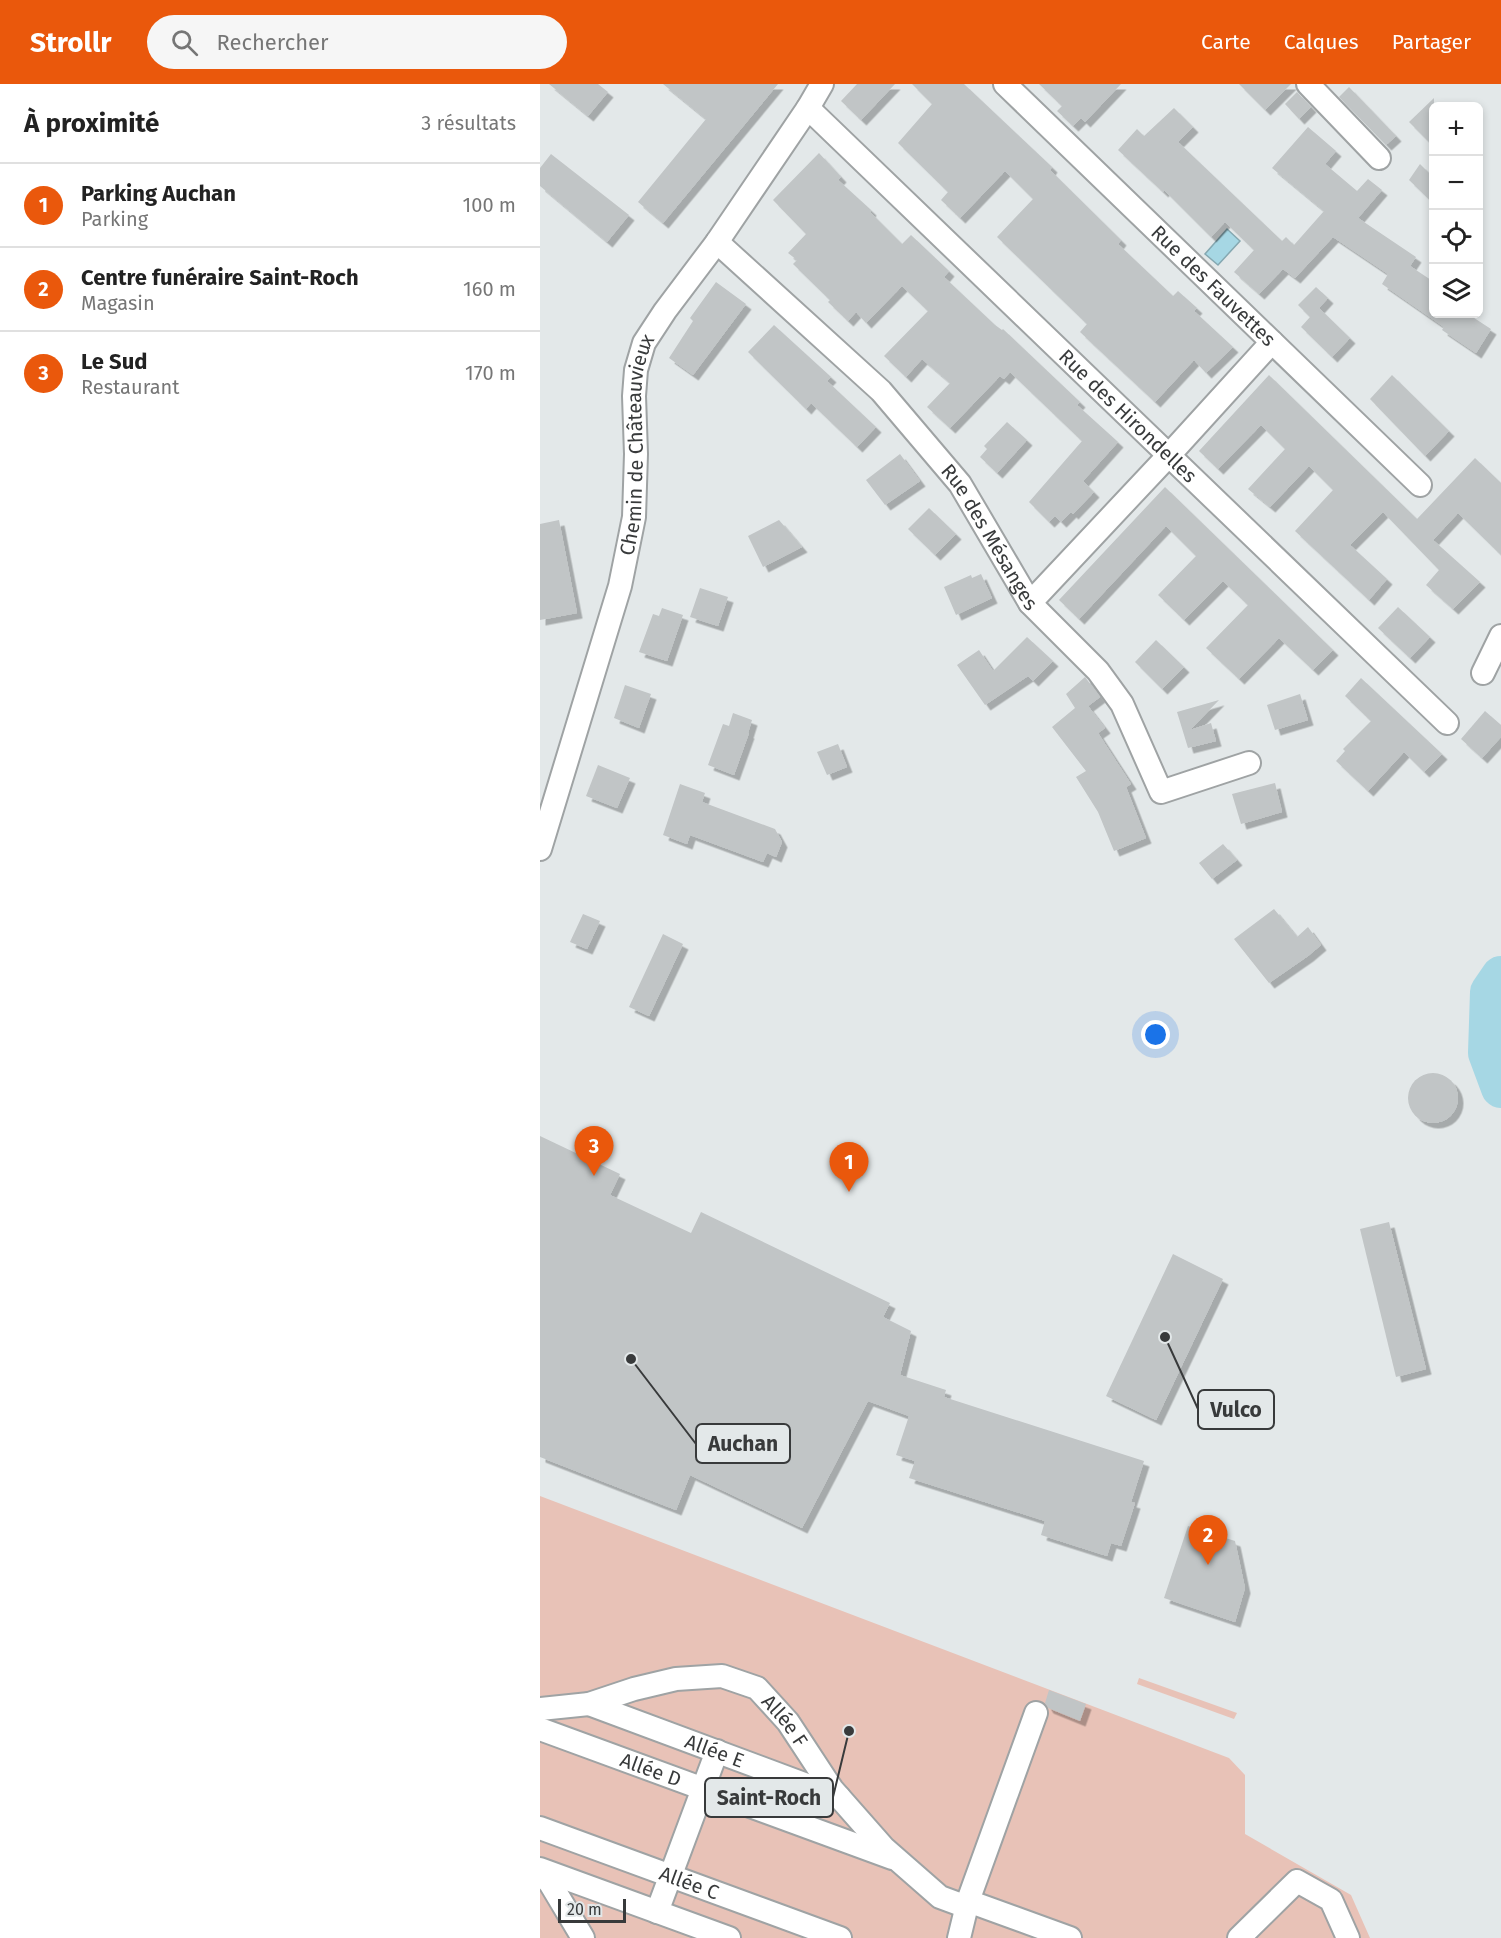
<!DOCTYPE html>
<html lang="fr">
<meta charset="utf-8">
<style>
:root{--surface:#fff;--page:#f6f6f6;--text:#222;--muted:#767676;--line:#e0e0e0;--accent:#ea580c}
body{margin:0;font-family:"Fira Sans",sans-serif;background:var(--page);color:var(--text)}
.controls{position:absolute;right:18px;top:18px;display:grid;overflow:hidden;border-radius:9px;box-shadow:0 3px 9px #0003}
.controls button{width:54px;height:54px;display:grid;place-items:center;padding:0;border:0;border-bottom:2px solid var(--line);background:var(--surface);color:var(--text);font:30px sans-serif}
.scale{position:absolute;left:18px;bottom:15px;width:68px;box-sizing:border-box;padding-left:6px;border:3px solid #383a3b;border-top:0;font-size:16px;line-height:21px;white-space:nowrap;color:#383a3b;-webkit-text-stroke:4px #e3e8e9;paint-order:stroke}
.you{position:absolute;left:616px;top:951px;width:21px;height:21px;margin:-15px;border:4px solid #fff;border-radius:50%;background:#1a73e8;box-shadow:0 0 0 9px #1a73e833}
.badge{display:grid;place-items:center;width:39px;height:39px;border-radius:50%;background:var(--accent);color:#fff;font-size:20px;font-weight:700}
.pin{position:absolute;translate:-50% -50px;filter:drop-shadow(0 2px 3px #0008)}
.pin::after{content:'';position:absolute;top:32px;width:21px;height:18px;background:inherit;clip-path:polygon(0 0,100% 0,50% 100%)}
.list{margin:0;padding:0;list-style:none}
h2{display:flex;justify-content:space-between;align-items:center;height:78px;margin:0;padding:0 24px;font-size:26px}
h2 small{font-size:20px;font-weight:400;color:var(--muted)}
.list li{display:grid;grid-template-columns:39px 1fr auto;gap:18px;align-items:center;box-sizing:border-box;height:84px;padding:0 24px;border-top:2px solid var(--line)}
.list b{display:block;font-size:22px;white-space:nowrap}
.list p{margin:0;font-size:20px;white-space:nowrap;color:var(--muted)}
.list em{font-size:20px;font-style:normal;color:var(--muted)}
.icon{flex:none;width:33px;height:33px;fill:none;stroke:currentColor;stroke-width:2;stroke-linecap:round;stroke-linejoin:round}
.map{position:relative;flex:none;width:961px;height:1854px;overflow:hidden}
header{display:flex;align-items:center;gap:36px;box-sizing:border-box;height:84px;padding:0 30px;background:var(--accent);color:#fff}
header strong{font-size:28px}
nav{display:flex;gap:33px;margin-inline-start:auto;font-size:21px}
.search{width:420px;height:54px;background:var(--page);display:flex;align-items:center;gap:15px;box-sizing:border-box;padding:0 21px;border-radius:33px;color:var(--muted);font-size:22px}
main{display:flex}
aside{flex:1;background:var(--surface)}
.map>svg:first-child{display:block}
</style>
<header>
<strong>Strollr</strong>
<div class="search"><svg class="icon" aria-label="search" viewBox="0 0 24 24"><circle cx="10" cy="10" r="6"/><path d="M15 15l6 6"/></svg>Rechercher</div>
<nav><a>Carte</a><a>Calques</a><a>Partager</a></nav>
</header>
<main>
<aside>
<h2>À proximité<small>3 résultats</small></h2>
<ul class="list">
<li><span class="badge">1</span><div><b>Parking Auchan</b><p>Parking</p></div><em>100 m</em></li>
<li><span class="badge">2</span><div><b>Centre funéraire Saint-Roch</b><p>Magasin</p></div><em>160 m</em></li>
<li><span class="badge">3</span><div><b>Le Sud</b><p>Restaurant</p></div><em>170 m</em></li>
</ul>
</aside>
<div class="map">
<svg width="961" height="1854" viewBox="0 0 961 1854">
<defs>
<filter id="shadow"><feDropShadow dx="5.5" dy="5.5" stdDeviation="0" flood-color="#0004"/></filter>
</defs>
<rect width="100%" height="100%" fill="#e3e8e9"/>
<g fill="#e8c2b7">
<path d="M 0,1412 L 689,1674 L 705,1691 L 705,1750 L 811,1811 L 830,1854 L 0,1854 Z"/>
<path d="M 599,1594 L 697,1629 L 694,1635 L 597,1600 Z"/>
</g>
<path fill="#a6d7e4" stroke="#85a8b1" stroke-width="1.5" d="M 687,145 L 700,157 L 678,181 L 665,170 Z"/>
<g fill="none" stroke-linecap="round" stroke-linejoin="round">
<path stroke="#a6d7e4" stroke-width="40" d="M 961,892 L 950,908 L 948,969 L 961,1004"/>
</g>
<g fill="#c1c5c6" filter="url(#shadow)">
<path d="M 9,0 L 58,0 L 68,8 L 48,32 Z"/>
<path d="M 123,0 L 238,0 L 123,139 L 98,118 L 166,35 Z"/>
<path d="M 317,0 L 355,0 L 321,36 L 301,17 Z"/>
<path d="M 372,0 L 424,0 L 512,83 L 510,86 L 581,156 L 578,160 L 633,212 L 638,207 L 657,224 L 654,227 L 693,263 L 666,289 L 654,276 L 615,318 L 540,248 L 547,240 L 457,153 L 493,115 L 465,87 L 420,134 L 401,116 L 408,108 L 358,59 L 392,20 Z"/>
<path d="M 499,0 L 581,0 L 545,38 L 541,34 L 533,42 L 517,27 L 522,22 Z"/>
<path d="M 699,0 L 751,0 L 725,26 Z"/>
<path d="M 809,3 L 856,52 L 846,61 L 799,13 Z"/>
<path d="M 757,8 L 771,23 L 759,35 L 745,20 Z"/>
<path d="M 894,14 L 894,63 L 869,38 Z"/>
<path d="M 634,24 L 653,43 L 638,58 L 742,157 L 746,153 L 754,161 L 784,127 L 732,84 L 768,43 L 796,67 L 785,80 L 817,107 L 828,95 L 842,106 L 818,134 L 876,173 L 870,182 L 894,198 L 894,230 L 928,230 L 951,245 L 936,269 L 902,246 L 904,243 L 842,200 L 848,190 L 793,153 L 755,194 L 743,185 L 719,210 L 694,188 L 714,166 L 685,138 L 671,153 L 624,106 L 623,108 L 578,66 L 597,45 L 604,52 Z"/>
<path d="M 279,69 L 301,93 L 298,96 L 331,126 L 330,128 L 362,160 L 371,151 L 409,187 L 404,193 L 455,241 L 462,246 L 463,245 L 540,318 L 537,321 L 578,358 L 543,397 L 554,408 L 533,430 L 531,428 L 521,438 L 515,432 L 509,438 L 489,418 L 542,357 L 470,288 L 464,295 L 460,292 L 410,344 L 387,323 L 410,299 L 382,275 L 366,293 L 344,272 L 388,227 L 362,202 L 326,239 L 316,228 L 308,237 L 288,218 L 290,216 L 253,180 L 257,176 L 248,169 L 266,150 L 233,116 Z"/>
<path d="M 11,70 L 89,131 L 67,158 L 0,102 L 0,84 Z"/>
<path d="M 880,80 L 894,94 L 894,120 L 869,96 Z"/>
<path d="M 176,198 L 206,220 L 153,291 L 129,274 L 153,237 L 150,234 Z"/>
<path d="M 776,203 L 788,214 L 779,224 L 810,254 L 792,273 L 761,243 L 770,233 L 758,221 Z"/>
<path d="M 234,241 L 291,293 L 287,297 L 336,343 L 317,363 L 271,319 L 266,325 L 208,268 Z"/>
<path d="M 729,291 L 877,435 L 935,374 L 961,399 L 961,471 L 918,429 L 893,456 L 940,498 L 913,525 L 886,501 L 899,486 L 843,428 L 810,461 L 847,495 L 829,516 L 755,447 L 793,406 L 769,382 L 730,423 L 708,405 L 745,365 L 721,341 L 678,385 L 659,367 Z"/>
<path d="M 852,291 L 909,347 L 885,372 L 830,315 Z"/>
<path d="M 467,338 L 487,356 L 457,389 L 440,373 L 447,365 L 444,362 Z"/>
<path d="M 360,370 L 380,397 L 345,421 L 326,396 Z"/>
<path d="M 625,403 L 793,566 L 773,586 L 739,554 L 699,595 L 666,564 L 708,521 L 683,497 L 644,536 L 618,511 L 656,472 L 626,442 L 539,535 L 519,516 Z"/>
<path d="M 389,424 L 416,450 L 395,471 L 368,445 Z"/>
<path d="M 19,436 L 37,529 L 0,536 L 0,440 Z"/>
<path d="M 239,436 L 262,463 L 223,483 L 208,452 Z"/>
<path d="M 441,490 L 452,514 L 416,531 L 404,503 L 431,491 L 432,494 Z"/>
<path d="M 160,504 L 188,513 L 178,542 L 150,533 Z"/>
<path d="M 858,523 L 890,553 L 870,574 L 838,544 Z"/>
<path d="M 122,524 L 143,531 L 127,577 L 99,568 L 113,530 L 119,532 Z"/>
<path d="M 487,553 L 513,577 L 493,597 L 488,592 L 445,621 L 417,581 L 439,566 L 453,587 Z"/>
<path d="M 616,556 L 644,583 L 622,605 L 595,578 Z"/>
<path d="M 545,593 L 560,613 L 548,622 L 565,644 L 558,649 L 591,700 L 586,703 L 606,754 L 574,767 L 558,728 L 536,693 L 546,687 L 512,643 L 535,624 L 526,610 Z"/>
<path d="M 821,594 L 902,670 L 884,688 L 864,668 L 828,707 L 796,677 L 805,667 L 803,665 L 831,637 L 805,612 Z"/>
<path d="M 85,601 L 111,610 L 99,644 L 74,634 Z"/>
<path d="M 760,610 L 768,636 L 735,646 L 727,621 Z"/>
<path d="M 679,616 L 650,646 L 671,639 L 676,657 L 648,664 L 637,628 Z"/>
<path d="M 945,627 L 961,641 L 961,653 L 942,674 L 921,655 Z"/>
<path d="M 193,629 L 212,636 L 208,649 L 209,649 L 194,691 L 168,681 L 183,640 L 189,642 Z"/>
<path d="M 298,660 L 307,683 L 287,691 L 277,668 Z"/>
<path d="M 58,681 L 90,694 L 77,724 L 46,712 Z"/>
<path d="M 735,699 L 742,728 L 701,740 L 692,710 Z"/>
<path d="M 140,700 L 165,709 L 162,718 L 235,745 L 242,758 L 236,773 L 227,769 L 223,778 L 150,751 L 147,760 L 123,751 Z"/>
<path d="M 683,760 L 697,776 L 672,795 L 659,779 Z"/>
<path d="M 734,825 L 757,853 L 768,843 L 781,861 L 768,872 L 729,899 L 694,855 Z"/>
<path d="M 43,830 L 60,837 L 47,865 L 30,858 Z"/>
<path d="M 123,850 L 143,860 L 109,932 L 89,923 Z"/>
<circle cx="893" cy="1014" r="25"/>
<path d="M 0,1052 L 80,1090 L 70,1111 L 151,1149 L 161,1128 L 350,1219 L 343,1233 L 371,1247 L 360,1291 L 406,1306 L 404,1313 L 604,1377 L 591,1418 L 595,1419 L 581,1462 L 571,1459 L 567,1472 L 501,1451 L 505,1437 L 369,1394 L 375,1377 L 356,1371 L 369,1332 L 328,1317 L 262,1444 L 150,1391 L 136,1426 L 0,1373 Z"/>
<path d="M 849,1138 L 886,1285 L 856,1293 L 820,1145 Z"/>
<path d="M 633,1170 L 683,1195 L 616,1336 L 566,1312 Z"/>
<path d="M 648,1442 L 695,1457 L 705,1504 L 695,1538 L 624,1514 Z"/>
<path d="M 509,1606 L 546,1620 L 540,1637 L 508,1624 L 505,1619 Z"/>
</g>
<g fill="none" stroke-linecap="round" stroke-linejoin="round">
<defs>
<g id="minor">
<path id="s1" d="M 465,0 L 880,401"/>
<path d="M 768,0 L 839,74"/>
<path id="s2" d="M 268,24 L 907,639"/>
<path id="s3" d="M 177,158 L 341,307 L 420,400 L 490,519 L 558,587 L 582,620 L 621,708 L 709,679"/>
<path d="M 490,519 L 630,370 L 732,258"/>
<path d="M 943,589 L 961,552"/>
<path id="s4" d="M 0,765 L 80,502 L 94,433 L 96,370 L 94,312 L 96,286 L 104,259 L 125,227 L 177,158 L 268,24 L 282,0"/>
<path id="s5" d="M 49,1620 L 299,1713"/>
<path id="s6" d="M 0,1625 L 49,1620 L 94,1605 L 136,1595 L 182,1592 L 217,1604 L 248,1638 L 292,1705 L 344,1764 L 400,1813 L 427,1823"/>
<path id="s7" d="M 0,1645 L 352,1774"/>
<path id="s8" d="M 0,1744 L 300,1854"/>
<path d="M 0,1785 L 189,1854"/>
<path d="M 0,1789 L 10,1799 L 43,1854"/>
<path d="M 428,1817 L 530,1854"/>
<path d="M 117,1828 L 177,1667"/>
<path d="M 419,1854 L 428,1817 L 496,1629"/>
<path d="M 699,1854 L 757,1797 L 791,1816 L 808,1854"/>
</g>
</defs>
<use href="#minor" stroke="#9fa3a4" stroke-width="26"/>
<use href="#minor" stroke="#fff" stroke-width="22"/>
</g>
<g text-anchor="middle" stroke-width="5" stroke-linejoin="round" paint-order="stroke">
<g font-size="20" fill="#383a3b" stroke="#e3e8e9">
<text dy="7" stroke="none"><textPath href="#s1" startOffset="290">Rue des Fauvettes</textPath></text>
<text dy="7" stroke="none"><textPath href="#s2" startOffset="444">Rue des Hirondelles</textPath></text>
<text dy="7" stroke="none"><textPath href="#s4" startOffset="418">Chemin de Châteauvieux</textPath></text>
<text dy="7" stroke="none"><textPath href="#s3" startOffset="404">Rue des Mésanges</textPath></text>
<text dy="7" stroke="none"><textPath href="#s6" startOffset="266">Allée F</textPath></text>
<text dy="7" stroke="none"><textPath href="#s5" startOffset="134">Allée E</textPath></text>
<text dy="7" stroke="none"><textPath href="#s7" startOffset="118">Allée D</textPath></text>
<text dy="7" stroke="none"><textPath href="#s8" startOffset="159">Allée C</textPath></text>
</g>
</g>
<path fill="none" stroke="#383a3b" stroke-width="2" d="M625 1253L658 1325M91 1275L156 1360M309 1647L293 1713"/>
<g fill="#383a3b" stroke="#e3e8e9" stroke-width="2">
<circle cx="625" cy="1253" r="6"/>
<circle cx="91" cy="1275" r="6"/>
<circle cx="309" cy="1647" r="6"/>
</g>
<g fill="#e3e8e9" stroke="#383a3b" stroke-width="2">
<rect x="658" y="1306" width="76" height="39" rx="6"/>
<rect x="156" y="1340" width="94" height="39" rx="6"/>
<rect x="165" y="1694" width="128" height="39" rx="6"/>
</g>
<g font-size="21" text-anchor="middle" font-weight="bold" fill="#383a3b">
<text x="696" y="1333">Vulco</text>
<text x="203" y="1367">Auchan</text>
<text x="229" y="1721">Saint-Roch</text>
</g>
</svg>
<div class="controls">
<button>+</button>
<button>−</button>
<button><svg class="icon" aria-label="locate" viewBox="0 0 24 24"><circle cx="12" cy="12" r="6"/><path d="M12 2v4M12 18v4M2 12h4M18 12h4"/></svg></button>
<button><svg class="icon" aria-label="layers" viewBox="0 0 24 24"><path d="M12 4l9 5-9 5-9-5zM3 14l9 5 9-5"/></svg></button>
</div>
<div class="scale">20 m</div>
<div class="you"></div>
<div class="pin badge" style="left:309px;top:1108px">1</div>
<div class="pin badge" style="left:668px;top:1481px">2</div>
<div class="pin badge" style="left:54px;top:1092px">3</div>
</div>
</main>
